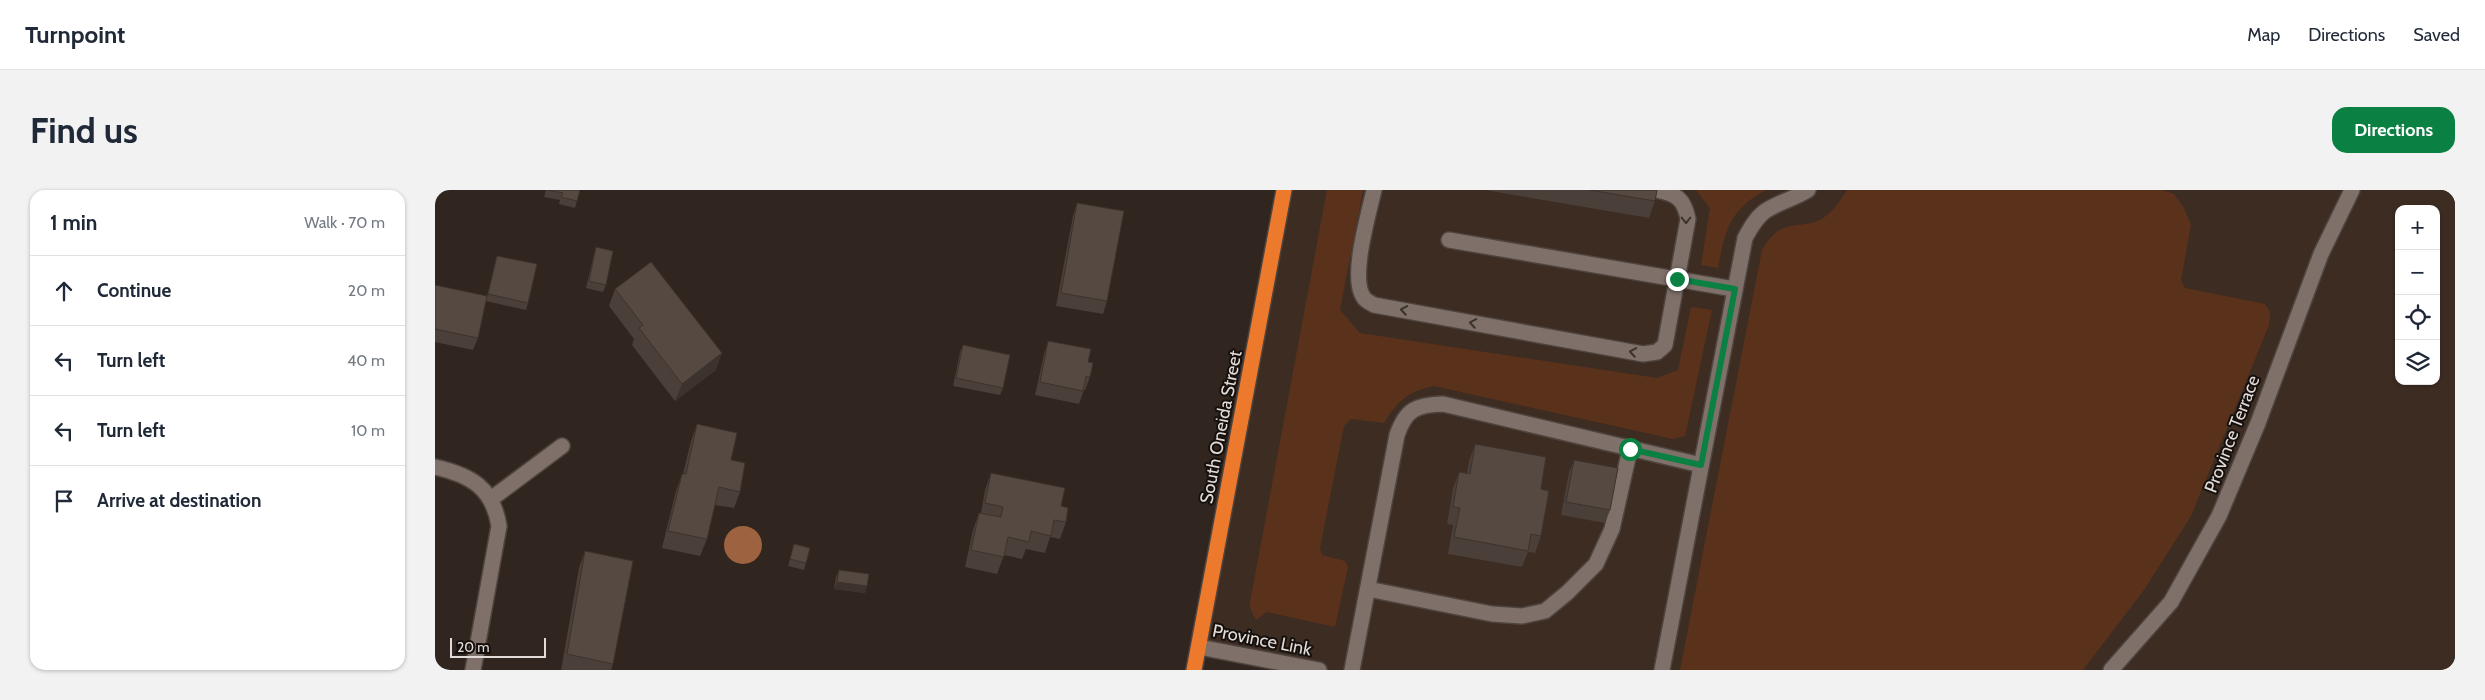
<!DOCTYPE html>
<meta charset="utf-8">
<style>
:root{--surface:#fff;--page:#f2f2f3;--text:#1f2937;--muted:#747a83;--line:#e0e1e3;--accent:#0b8043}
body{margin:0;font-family:Cabin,sans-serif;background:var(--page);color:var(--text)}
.controls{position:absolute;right:15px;top:15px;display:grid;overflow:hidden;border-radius:10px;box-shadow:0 1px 4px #0004}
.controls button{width:45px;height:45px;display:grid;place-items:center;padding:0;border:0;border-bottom:1px solid var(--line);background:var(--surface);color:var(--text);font:25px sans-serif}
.scale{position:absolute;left:15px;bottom:12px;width:96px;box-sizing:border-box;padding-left:5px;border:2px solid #e3dbd7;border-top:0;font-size:14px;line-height:18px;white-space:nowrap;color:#e3dbd7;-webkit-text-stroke:4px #15100d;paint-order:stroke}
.stop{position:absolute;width:15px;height:15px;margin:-11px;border:4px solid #0b8043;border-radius:50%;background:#fff}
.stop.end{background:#0b8043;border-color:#fff;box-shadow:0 1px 5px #0008}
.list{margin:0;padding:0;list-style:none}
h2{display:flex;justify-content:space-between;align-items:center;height:65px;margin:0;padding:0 20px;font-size:21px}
h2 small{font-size:16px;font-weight:400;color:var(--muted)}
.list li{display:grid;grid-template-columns:32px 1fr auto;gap:15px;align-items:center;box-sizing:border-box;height:70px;padding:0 20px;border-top:1px solid var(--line)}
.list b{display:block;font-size:19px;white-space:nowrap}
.list em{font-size:16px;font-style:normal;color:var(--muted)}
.icon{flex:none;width:28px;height:28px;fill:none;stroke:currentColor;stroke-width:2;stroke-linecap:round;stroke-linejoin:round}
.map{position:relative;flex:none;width:2020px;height:480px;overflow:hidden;border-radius:15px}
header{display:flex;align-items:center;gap:30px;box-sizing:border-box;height:70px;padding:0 25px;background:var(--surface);border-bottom:1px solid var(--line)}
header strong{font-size:24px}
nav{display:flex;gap:28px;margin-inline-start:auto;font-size:18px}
.intro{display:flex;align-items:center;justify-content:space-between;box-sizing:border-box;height:120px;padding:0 30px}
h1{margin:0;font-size:35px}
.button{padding:12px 22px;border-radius:15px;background:var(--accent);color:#fff;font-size:18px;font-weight:700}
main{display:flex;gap:30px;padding:0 30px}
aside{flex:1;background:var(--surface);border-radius:15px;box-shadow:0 1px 4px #0004}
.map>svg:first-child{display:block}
</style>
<header>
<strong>Turnpoint</strong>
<nav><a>Map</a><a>Directions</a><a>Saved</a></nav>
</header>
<div class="intro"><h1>Find us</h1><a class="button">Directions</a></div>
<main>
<aside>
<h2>1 min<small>Walk · 70 m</small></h2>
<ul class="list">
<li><svg class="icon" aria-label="ahead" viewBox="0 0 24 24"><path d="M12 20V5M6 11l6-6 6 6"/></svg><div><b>Continue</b></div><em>20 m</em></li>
<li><svg class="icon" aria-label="left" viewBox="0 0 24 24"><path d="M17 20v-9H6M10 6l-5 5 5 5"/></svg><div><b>Turn left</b></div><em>40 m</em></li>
<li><svg class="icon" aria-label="left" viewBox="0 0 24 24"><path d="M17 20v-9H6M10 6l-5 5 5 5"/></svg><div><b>Turn left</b></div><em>10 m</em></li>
<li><svg class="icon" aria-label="arrive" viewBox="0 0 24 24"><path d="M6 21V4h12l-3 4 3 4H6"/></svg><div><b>Arrive at destination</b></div></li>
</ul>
</aside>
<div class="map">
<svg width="2020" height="480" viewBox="0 0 2020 480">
<rect width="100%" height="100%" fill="#31261f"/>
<path fill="#3d2c22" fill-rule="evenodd" d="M 849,0 L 2020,0 L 2020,480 L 884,480 L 764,457 ZM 1964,19 L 2001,19 L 2001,191 L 1964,191 Z"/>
<g fill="#5a321b">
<path d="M 892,0 L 928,0 L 905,120 L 925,143 L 1222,188 L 1243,180 L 1256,117 L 1277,120 L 1250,246 L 1238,249 L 999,196 C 973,201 962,212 949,233 L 916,229 L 909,236 L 885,358 L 887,365 L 910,371 L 913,377 L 900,437 L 832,422 L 821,430 L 816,421 L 815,412 Z"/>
<path d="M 1261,0 L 1331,0 C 1295,19 1290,40 1283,78 L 1266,75 L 1275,18 Z"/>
<path d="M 1412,0 L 1727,0 L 1739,4 L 1749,18 L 1756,35 L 1746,90 L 1750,98 L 1830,114 L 1835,122 L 1834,135 L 1756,326 L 1709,400 L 1648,480 L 1245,480 L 1327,60 C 1348,22 1370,44 1392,25 C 1400,19 1407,8 1412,0 Z"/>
</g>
<circle fill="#9d6240" cx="308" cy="355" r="19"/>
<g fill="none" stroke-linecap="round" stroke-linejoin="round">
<defs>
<g id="minor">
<path d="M 939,0 C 934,23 914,89 929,108 C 931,111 936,113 939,115 L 1208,164 L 1222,162 L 1230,155 L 1253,29 C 1249,8 1241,4 1221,0"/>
<path d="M 1014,50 L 1299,99"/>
<path d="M 0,277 C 36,285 58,298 64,336 L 38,480"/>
<path d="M 56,309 L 127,256"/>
<path d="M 933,399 L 1057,424 L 1087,426 L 1110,421 L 1132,403 L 1161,374 L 1177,339 L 1195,259"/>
<path d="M 764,457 L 884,480"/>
<path d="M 917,480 L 962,245 C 971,219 981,215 1008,214 L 1266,275"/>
<path d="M 1227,480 L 1310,48 C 1315,39 1320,29 1329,22 C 1341,13 1359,9 1373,0"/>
<path d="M 1676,480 L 1736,412 L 1784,326 L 1823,233 L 1886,64 L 1917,0"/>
</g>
<path id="highway" d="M 759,480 L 849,0"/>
</defs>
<use href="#minor" stroke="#4e443f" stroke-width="18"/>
<use href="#highway" stroke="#4e443f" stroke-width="18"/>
<use href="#minor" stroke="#7f716a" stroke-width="15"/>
<use href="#highway" stroke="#ec792c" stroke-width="15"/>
</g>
<g fill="#4a3f39">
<path d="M 111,0 L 145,0 L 142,11 L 140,18 L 124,14 L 125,10 L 109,7 Z"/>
<path d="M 1050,0 L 1222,0 L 1220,11 L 1214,28 Z"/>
<path d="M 642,13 L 672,111 L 668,124 L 621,116 L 638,26 Z"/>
<path d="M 161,57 L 171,95 L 168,102 L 151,98 L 159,64 Z"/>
<path d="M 62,66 L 93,113 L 91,120 L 51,111 L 60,73 Z"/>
<path d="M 0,95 L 43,148 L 38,160 L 0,152 Z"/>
<path d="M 180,99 L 281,180 L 240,211 L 197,155 L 199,149 L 174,116 Z"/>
<path d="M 613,151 L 653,172 L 655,187 L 650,200 L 649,200 L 644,214 L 600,205 L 609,164 Z"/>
<path d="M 528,155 L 568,198 L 565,205 L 518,196 L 525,162 Z"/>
<path d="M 262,234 L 296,270 L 305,302 L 299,318 L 280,315 L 272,349 L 265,366 L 227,358 L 241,301 L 247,284 L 248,284 L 256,251 Z"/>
<path d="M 1040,254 L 1106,299 L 1106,346 L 1100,363 L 1093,362 L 1087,377 L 1013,364 L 1018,335 L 1012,334 L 1018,299 L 1024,282 L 1032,283 L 1034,271 Z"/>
<path d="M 1139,270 L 1175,320 L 1170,333 L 1126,325 L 1134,282 Z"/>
<path d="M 556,283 L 626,316 L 631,332 L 625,349 L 615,347 L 610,363 L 591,359 L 587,369 L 569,365 L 562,384 L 530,377 L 538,340 L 544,323 L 546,323 L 550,300 Z"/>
<path d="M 359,354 L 371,373 L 369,380 L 353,376 Z"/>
<path d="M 150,361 L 178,474 L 176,480 L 126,480 L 144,378 Z"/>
<path d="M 404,380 L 432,396 L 430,403 L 399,399 L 401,387 Z"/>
</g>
<g fill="#3c332e">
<path d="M 287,163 L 281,180 L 240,211 L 247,194 Z"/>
<path d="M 402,392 L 432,396 L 430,403 L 399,399 Z"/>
</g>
<g fill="#564942" stroke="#3c332e">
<path d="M 112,0 L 145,0 L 142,11 L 126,7 L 128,3 Z"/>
<path d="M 1155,0 L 1222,0 L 1220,11 Z"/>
<path d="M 642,13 L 689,21 L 672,111 L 626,103 Z"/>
<path d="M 161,57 L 178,61 L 171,95 L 154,91 Z"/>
<path d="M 62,66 L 102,74 L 93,113 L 53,104 Z"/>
<path d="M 216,72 L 287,163 L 247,194 L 204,138 L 208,135 L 180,99 Z"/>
<path d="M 0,95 L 52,106 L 43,148 L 0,139 Z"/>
<path d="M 613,151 L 656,159 L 653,172 L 658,173 L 655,187 L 651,186 L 648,201 L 605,192 Z"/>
<path d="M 528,155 L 575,165 L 568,198 L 521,188 Z"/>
<path d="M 262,234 L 302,243 L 296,270 L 310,273 L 305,302 L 284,297 L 272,349 L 233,341 L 247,284 L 251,284 Z"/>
<path d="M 1040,254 L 1111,267 L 1106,299 L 1114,301 L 1106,346 L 1096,344 L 1093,361 L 1019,347 L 1025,318 L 1018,317 L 1024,282 L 1035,284 Z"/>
<path d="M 1139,270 L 1183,278 L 1175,320 L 1131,312 Z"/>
<path d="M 556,283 L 630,298 L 626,316 L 633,318 L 631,332 L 619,330 L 616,346 L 596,341 L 594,352 L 573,347 L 569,367 L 536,360 L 544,323 L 566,327 L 568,317 L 550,313 Z"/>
<path d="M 359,354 L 375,358 L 371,373 L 355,369 Z"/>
<path d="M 150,361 L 198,371 L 178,474 L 132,464 Z"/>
<path d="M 404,380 L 434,384 L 432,396 L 402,392 Z"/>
</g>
<defs><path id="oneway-chevron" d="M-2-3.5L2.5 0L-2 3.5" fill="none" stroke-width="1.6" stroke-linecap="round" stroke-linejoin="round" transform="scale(1.25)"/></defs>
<g stroke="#3a322e">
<use href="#oneway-chevron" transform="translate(1251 30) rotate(90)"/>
<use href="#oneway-chevron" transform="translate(969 120) rotate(-170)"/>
<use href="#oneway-chevron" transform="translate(1038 133) rotate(-170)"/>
<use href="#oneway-chevron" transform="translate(1198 162) rotate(-170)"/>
</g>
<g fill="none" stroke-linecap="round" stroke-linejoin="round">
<path stroke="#0b8043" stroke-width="6" d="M 1195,259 L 1266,275 L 1300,99 L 1242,89"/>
</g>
<g text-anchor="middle" stroke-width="4" stroke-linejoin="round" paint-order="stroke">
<g font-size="18" fill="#e3dbd7" stroke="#15100d">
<text transform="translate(786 237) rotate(-79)" y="6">South Oneida Street</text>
<text transform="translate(1797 244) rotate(-69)" y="6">Province Terrace</text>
<text transform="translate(827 450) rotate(11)" y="6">Province Link</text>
</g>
</g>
</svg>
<div class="controls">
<button>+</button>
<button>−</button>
<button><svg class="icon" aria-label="locate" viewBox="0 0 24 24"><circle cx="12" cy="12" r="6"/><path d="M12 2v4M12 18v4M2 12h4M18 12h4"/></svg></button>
<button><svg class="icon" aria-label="layers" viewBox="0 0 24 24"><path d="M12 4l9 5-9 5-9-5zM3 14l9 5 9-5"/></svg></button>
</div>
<div class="scale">20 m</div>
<div class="stop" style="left:1195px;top:259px"></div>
<div class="stop end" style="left:1242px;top:89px"></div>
</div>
</main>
